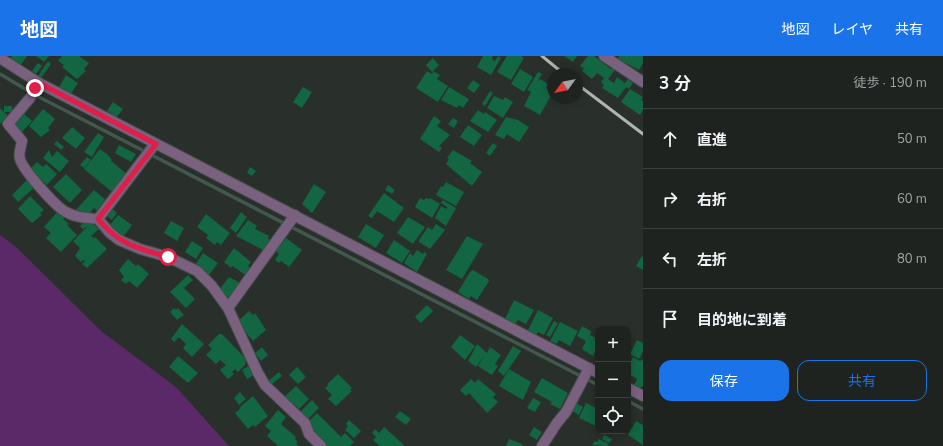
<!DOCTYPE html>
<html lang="ja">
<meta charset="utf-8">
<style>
:root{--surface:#1f2320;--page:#2c2f2d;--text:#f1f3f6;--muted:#a1a4a5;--line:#3c403e;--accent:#1a73e8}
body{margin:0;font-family:"Nunito Sans","Noto Sans JP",sans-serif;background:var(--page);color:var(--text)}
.controls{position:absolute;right:12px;bottom:12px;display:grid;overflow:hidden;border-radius:8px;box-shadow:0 2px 10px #0003}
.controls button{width:36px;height:36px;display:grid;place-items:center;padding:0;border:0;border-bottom:1px solid var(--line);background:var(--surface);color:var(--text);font:20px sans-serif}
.compass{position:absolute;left:547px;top:12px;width:36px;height:36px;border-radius:50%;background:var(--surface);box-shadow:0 2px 10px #0003;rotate:237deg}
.stop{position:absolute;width:12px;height:12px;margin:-9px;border:3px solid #e11d48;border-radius:50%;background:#fff}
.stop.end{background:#e11d48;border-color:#fff;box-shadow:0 1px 4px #0008}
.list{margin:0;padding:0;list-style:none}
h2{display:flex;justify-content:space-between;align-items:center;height:52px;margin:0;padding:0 16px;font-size:17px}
h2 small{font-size:13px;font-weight:400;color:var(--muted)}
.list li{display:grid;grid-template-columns:26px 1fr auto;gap:12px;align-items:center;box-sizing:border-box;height:60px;padding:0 16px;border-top:1px solid var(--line)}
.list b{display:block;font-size:15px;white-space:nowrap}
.list em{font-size:13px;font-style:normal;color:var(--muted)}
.actions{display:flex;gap:8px;padding:12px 16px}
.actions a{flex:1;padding:9px 0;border:1px solid var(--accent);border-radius:12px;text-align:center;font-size:14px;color:var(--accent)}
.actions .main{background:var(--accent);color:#fff}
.icon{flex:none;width:22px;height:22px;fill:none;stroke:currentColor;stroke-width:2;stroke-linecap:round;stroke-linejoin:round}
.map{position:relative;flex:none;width:643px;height:390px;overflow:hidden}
header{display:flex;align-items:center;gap:24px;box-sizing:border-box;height:56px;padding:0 20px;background:var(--accent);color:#fff}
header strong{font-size:19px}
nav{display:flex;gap:22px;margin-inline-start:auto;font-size:14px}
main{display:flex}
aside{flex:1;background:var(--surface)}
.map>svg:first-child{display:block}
</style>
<header>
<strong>地図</strong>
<nav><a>地図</a><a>レイヤ</a><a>共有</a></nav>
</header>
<main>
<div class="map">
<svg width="643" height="390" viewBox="0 0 643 390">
<rect width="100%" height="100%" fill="#292f2b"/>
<path fill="#5b2868" d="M 0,179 L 15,190 L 101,275 L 176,331 L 229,390 L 0,390 Z"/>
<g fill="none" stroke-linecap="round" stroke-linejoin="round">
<g stroke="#43584d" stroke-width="3.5">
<path d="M 0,18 L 37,40 L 598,329"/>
<path d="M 628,345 L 643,353"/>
</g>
</g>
<g fill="#126641">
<path d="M 12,0 L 27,0 L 20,10 L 10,3 Z"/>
<path d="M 36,0 L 49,0 L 44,6 Z"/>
<path d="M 62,0 L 79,0 L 89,7 L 84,13 L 86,15 L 77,23 L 62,11 L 64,9 L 58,5 Z"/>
<path d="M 483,0 L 493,0 L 492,3 L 495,5 L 498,0 L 501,2 L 491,19 L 477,11 Z"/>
<path d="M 507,0 L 521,0 L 524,2 L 511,24 L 497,16 Z"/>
<path d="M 564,0 L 577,0 L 573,6 Z"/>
<path d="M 588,0 L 594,0 L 611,13 L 612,12 L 615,14 L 608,23 L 614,27 L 617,21 L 625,27 L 628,23 L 633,27 L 629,33 L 626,31 L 618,42 L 602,32 L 604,29 L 601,26 L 604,22 L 597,17 L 592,23 L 582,15 L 584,12 L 580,10 Z"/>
<path d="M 619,0 L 643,0 L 643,7 L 639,14 L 618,3 Z"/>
<path d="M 433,2 L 439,9 L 432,16 L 426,9 Z"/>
<path d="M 48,5 L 51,8 L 41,22 L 38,20 Z"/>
<path d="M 38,7 L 42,10 L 36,18 L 32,15 Z"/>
<path d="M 520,13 L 533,21 L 524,36 L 511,28 Z"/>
<path d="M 427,15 L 432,18 L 433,15 L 440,19 L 437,23 L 448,30 L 438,46 L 416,32 Z"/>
<path d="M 538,16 L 542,18 L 537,26 L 540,23 L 548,28 L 546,32 L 553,36 L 540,59 L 524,50 L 531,36 L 527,34 Z"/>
<path d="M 66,19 L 78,27 L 70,39 L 59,31 Z"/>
<path d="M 473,24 L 480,29 L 474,37 L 467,32 Z"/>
<path d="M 303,31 L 312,36 L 302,52 L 293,46 Z"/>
<path d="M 449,31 L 469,43 L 463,52 L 459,49 L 457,52 L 441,44 Z"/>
<path d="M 630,33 L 643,41 L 641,44 L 643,45 L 643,54 L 640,59 L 621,46 Z"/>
<path d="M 490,35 L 493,37 L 485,50 L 482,48 Z"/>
<path d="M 494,40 L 503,44 L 505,41 L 513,46 L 503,62 L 487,52 Z"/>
<path d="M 113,46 L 123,53 L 116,62 L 107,55 Z"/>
<rect x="4" y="50" width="8" height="6"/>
<path d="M 0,52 L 8,60 L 0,68 Z"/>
<path d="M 43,53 L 55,63 L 48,72 L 50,74 L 41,81 L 29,70 Z"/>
<path d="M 478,54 L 484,58 L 485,56 L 497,64 L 488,76 L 470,65 Z"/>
<path d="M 22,56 L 32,65 L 22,76 L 12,67 Z"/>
<path d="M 434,60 L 441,65 L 437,70 L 450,79 L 439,90 L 442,92 L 439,96 L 420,83 Z"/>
<path d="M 506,61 L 518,64 L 529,71 L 519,86 L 507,78 L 504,83 L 495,79 Z"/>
<path d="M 453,62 L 458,65 L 454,72 L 448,68 Z"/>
<path d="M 468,69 L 482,79 L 474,90 L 460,81 Z"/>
<path d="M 72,71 L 85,82 L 76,93 L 62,82 Z"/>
<path d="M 98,77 L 104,81 L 92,101 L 84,96 Z"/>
<path d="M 57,85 L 64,91 L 61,94 L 54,88 Z"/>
<path d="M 493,87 L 497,90 L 490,100 L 486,97 Z"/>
<path d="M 119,89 L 136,98 L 131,106 L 115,97 Z"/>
<path d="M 100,93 L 108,99 L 112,104 L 111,105 L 127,118 L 112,136 L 84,113 Z"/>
<path d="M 49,94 L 52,101 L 57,95 L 69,105 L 60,116 L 43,102 Z"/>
<path d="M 453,94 L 472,105 L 470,107 L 482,116 L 472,130 L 446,108 L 449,103 L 447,102 Z"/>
<path d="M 87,101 L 91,104 L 84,112 L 80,109 Z"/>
<path d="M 37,106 L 43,111 L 46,108 L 57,118 L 47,129 L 30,113 Z"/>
<path d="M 250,111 L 256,115 L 252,120 L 247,117 Z"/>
<path d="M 66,118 L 82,134 L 70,147 L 53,131 Z"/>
<path d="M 28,123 L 35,131 L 18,146 L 12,139 Z"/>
<path d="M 446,126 L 464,136 L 456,150 L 436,139 L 441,130 L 443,131 Z"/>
<path d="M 314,128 L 326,136 L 312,157 L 302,148 Z"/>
<path d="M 388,129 L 395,134 L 392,138 L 385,134 Z"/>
<path d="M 94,134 L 106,144 L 103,147 L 105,149 L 99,156 L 94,152 L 86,161 L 73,157 Z"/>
<path d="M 384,137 L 404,152 L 394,166 L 377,155 L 372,162 L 368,160 Z"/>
<path d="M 30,140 L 44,154 L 40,157 L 42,159 L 32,167 L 18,153 Z"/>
<path d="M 420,142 L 424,144 L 426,142 L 429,143 L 430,142 L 440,148 L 432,162 L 415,151 Z"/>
<path d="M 443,144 L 456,152 L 446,170 L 435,162 L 441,150 L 446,153 L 447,151 L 441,147 Z"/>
<path d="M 111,152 L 117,157 L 112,164 L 106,159 Z"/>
<path d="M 60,153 L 67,160 L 63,163 L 69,168 L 67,169 L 77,179 L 61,196 L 46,182 L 51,177 L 44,171 Z"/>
<path d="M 241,156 L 247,161 L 236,177 L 230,172 Z"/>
<path d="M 206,158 L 230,177 L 221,189 L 217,186 L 215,189 L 206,182 L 208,179 L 197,171 Z"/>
<path d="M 118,159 L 132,169 L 123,181 L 109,170 Z"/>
<path d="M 408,161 L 425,171 L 413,188 L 397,177 Z"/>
<path d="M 248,164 L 257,170 L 255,173 L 269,180 L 268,183 L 271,184 L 265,195 L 236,180 Z"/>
<path d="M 85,165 L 91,166 L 99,173 L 91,180 L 94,182 L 95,181 L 107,193 L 87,212 L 82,208 L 85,205 L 83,204 L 81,206 L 75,200 L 80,192 L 73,185 L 88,170 L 83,173 L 80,170 Z"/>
<path d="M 171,165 L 184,172 L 177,185 L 164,177 Z"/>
<path d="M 366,168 L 384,179 L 376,192 L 358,181 Z"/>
<path d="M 436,168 L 445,174 L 430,193 L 419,186 L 419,184 L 428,171 L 432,174 Z"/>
<path d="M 467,180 L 483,188 L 462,223 L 446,214 Z"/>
<path d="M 286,182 L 302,194 L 289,211 L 281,205 L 279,207 L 275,204 L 279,198 L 276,195 Z"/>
<path d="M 394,184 L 410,195 L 402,207 L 386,197 Z"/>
<path d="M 192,185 L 203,192 L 196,203 L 185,196 Z"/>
<path d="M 234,192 L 251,206 L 248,210 L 252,213 L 247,220 L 232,210 L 231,212 L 224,206 Z"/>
<path d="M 417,194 L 423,198 L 424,196 L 427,198 L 417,216 L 404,207 L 410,197 L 413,200 Z"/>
<path d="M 203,197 L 218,207 L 209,219 L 195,209 Z"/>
<path d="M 642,200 L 643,201 L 643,214 L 636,210 Z"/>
<path d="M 128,203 L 136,210 L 138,208 L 149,218 L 137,232 L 129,225 L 126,228 L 121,224 L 124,221 L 119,214 Z"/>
<path d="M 473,214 L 488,223 L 489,225 L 477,244 L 471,240 L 469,243 L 458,236 L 470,216 Z"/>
<path d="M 188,219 L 193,224 L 184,232 L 195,243 L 186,252 L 170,236 Z"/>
<path d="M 229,221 L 242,228 L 231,243 L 219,234 Z"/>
<path d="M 514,244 L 534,254 L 526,268 L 518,264 L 515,268 L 505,263 Z"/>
<path d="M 427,249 L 433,255 L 421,267 L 415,261 Z"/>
<path d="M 174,252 L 176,254 L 178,252 L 184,259 L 177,264 L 170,256 Z"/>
<path d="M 538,254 L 553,262 L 544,279 L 538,276 L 536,279 L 528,274 Z"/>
<path d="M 249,255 L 253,259 L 255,257 L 266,274 L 253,285 L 237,266 Z"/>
<path d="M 554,265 L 558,267 L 550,281 L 546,279 Z"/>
<path d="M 560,266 L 578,275 L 570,290 L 559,284 L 557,288 L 550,285 Z"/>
<path d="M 182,268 L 204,288 L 192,301 L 183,292 L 186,288 L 179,281 L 174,286 L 171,283 Z"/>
<path d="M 582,270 L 591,275 L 590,279 L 598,283 L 598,290 L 593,300 L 582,293 L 586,285 L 577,280 Z"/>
<path d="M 219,278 L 222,278 L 247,304 L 245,306 L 246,308 L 238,316 L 235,313 L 232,316 L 234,318 L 228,323 L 220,314 L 226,309 L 220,304 L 216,308 L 206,299 L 212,293 L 208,289 Z"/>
<path d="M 460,279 L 475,290 L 465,304 L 451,291 Z"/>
<path d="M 637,284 L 643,287 L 643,295 L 639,303 L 630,298 Z"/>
<path d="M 477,288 L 487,297 L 490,291 L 501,299 L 495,308 L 498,310 L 492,319 L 478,310 L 484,300 L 476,311 L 468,305 Z"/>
<path d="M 513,290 L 521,295 L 504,320 L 498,315 Z"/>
<path d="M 262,291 L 268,299 L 261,305 L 255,297 Z"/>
<path d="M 178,300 L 198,317 L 188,327 L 169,311 Z"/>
<path d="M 633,301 L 640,305 L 643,303 L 643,330 L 640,332 L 634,329 L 637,323 L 629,318 L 628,320 L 628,312 L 630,313 L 628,311 Z"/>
<path d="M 248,310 L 254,319 L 247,323 L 242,314 Z"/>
<path d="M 297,311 L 306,321 L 298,328 L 289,319 Z"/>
<path d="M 509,313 L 531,326 L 523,344 L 499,330 Z"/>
<path d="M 279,316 L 282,320 L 271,329 L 268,325 Z"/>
<path d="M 338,318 L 352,332 L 350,334 L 352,335 L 336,350 L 328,343 L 332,339 L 325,332 L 328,330 L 327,328 Z"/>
<path d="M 542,322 L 568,337 L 560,353 L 550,348 L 552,346 L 534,336 Z"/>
<path d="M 471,323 L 475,327 L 478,323 L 496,338 L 493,341 L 498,346 L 487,357 L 469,337 L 466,340 L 460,334 Z"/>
<path d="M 296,330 L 309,343 L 299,353 L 294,348 L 291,350 L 283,342 Z"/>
<path d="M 240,336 L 246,343 L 239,349 L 234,342 Z"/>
<path d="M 253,340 L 268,360 L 255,371 L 253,369 L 248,373 L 235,357 L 240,353 L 239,352 Z"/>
<path d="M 533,342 L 541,346 L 535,356 L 527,352 Z"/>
<path d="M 312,344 L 319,352 L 307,364 L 299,357 Z"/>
<path d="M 576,347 L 583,351 L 579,359 L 572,355 Z"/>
<path d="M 586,347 L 596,352 L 598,350 L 598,371 L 579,362 Z"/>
<path d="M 278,354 L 286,361 L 281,368 L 296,381 L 295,383 L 298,386 L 296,388 L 299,390 L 278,390 L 267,380 L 271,375 L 265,370 Z"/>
<path d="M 400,355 L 411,363 L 406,369 L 395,361 Z"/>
<path d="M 317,357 L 341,381 L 345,377 L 354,386 L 350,390 L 325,390 L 310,376 L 313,373 L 307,367 Z"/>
<path d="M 349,364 L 361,375 L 354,382 L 345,374 L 348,370 L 346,368 Z"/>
<path d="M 636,365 L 643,369 L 643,389 L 628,379 Z"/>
<path d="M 384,371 L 404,389 L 403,390 L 380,390 L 373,384 L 376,381 L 372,377 L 375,373 L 379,377 Z"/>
<path d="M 534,371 L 542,376 L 537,384 L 529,379 Z"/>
<path d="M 604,379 L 612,383 L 609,387 L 602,383 Z"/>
<path d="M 509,383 L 520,387 L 524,390 L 506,390 Z"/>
<path d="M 599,383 L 609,388 L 607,390 L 592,389 L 595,385 L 597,386 Z"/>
</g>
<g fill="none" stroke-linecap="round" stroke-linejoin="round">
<defs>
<g id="minor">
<path d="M 604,0 L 643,26"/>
<path d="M 0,2 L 39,27 L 598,317"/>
<path d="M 39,27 L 30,42 L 8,68 L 22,85 C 21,91 18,98 20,103 C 23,114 56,151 66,156 C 76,162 87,162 98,163"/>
<path d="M 155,88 L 98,163 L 110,177 L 119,184 L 140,193 L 168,201 L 197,215 L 212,230 L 228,252"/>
<path d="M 295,159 L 228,252 L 258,317 L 265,329 L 305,367 L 309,378 L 321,390"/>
<path d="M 628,332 L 643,340"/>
<path d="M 542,390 L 557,367 L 566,356 L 589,312"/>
</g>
</defs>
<use href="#minor" stroke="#464c48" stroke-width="12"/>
<use href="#minor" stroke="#79617f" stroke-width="10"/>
<g stroke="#afb4b1" stroke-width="3">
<path d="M 542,0 L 564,18"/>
<path d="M 577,28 L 643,78"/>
</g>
</g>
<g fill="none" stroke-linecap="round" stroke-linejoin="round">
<path stroke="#e11d48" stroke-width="5" d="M 35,32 L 39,27 L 156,88 L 98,163 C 120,189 137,192 168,201"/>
</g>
</svg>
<div class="controls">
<button>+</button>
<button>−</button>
<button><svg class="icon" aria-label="locate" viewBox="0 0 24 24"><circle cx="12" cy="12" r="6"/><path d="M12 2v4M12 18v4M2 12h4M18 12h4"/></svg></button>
</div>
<svg class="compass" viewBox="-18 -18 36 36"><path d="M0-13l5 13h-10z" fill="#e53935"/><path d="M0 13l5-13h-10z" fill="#a1a4a5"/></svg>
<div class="stop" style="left:168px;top:201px"></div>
<div class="stop end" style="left:35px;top:32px"></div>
</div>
<aside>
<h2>3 分<small>徒歩 · 190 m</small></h2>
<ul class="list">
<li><svg class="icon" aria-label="ahead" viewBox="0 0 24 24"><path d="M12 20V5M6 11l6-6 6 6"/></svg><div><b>直進</b></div><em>50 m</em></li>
<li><svg class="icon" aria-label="right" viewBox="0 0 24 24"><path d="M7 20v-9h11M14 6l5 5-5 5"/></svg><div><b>右折</b></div><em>60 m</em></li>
<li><svg class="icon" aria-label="left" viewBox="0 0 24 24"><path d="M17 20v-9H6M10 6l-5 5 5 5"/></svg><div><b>左折</b></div><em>80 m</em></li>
<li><svg class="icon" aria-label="arrive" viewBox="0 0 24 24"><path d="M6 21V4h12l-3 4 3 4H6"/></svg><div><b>目的地に到着</b></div></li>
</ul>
<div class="actions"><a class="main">保存</a><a>共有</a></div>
</aside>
</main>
